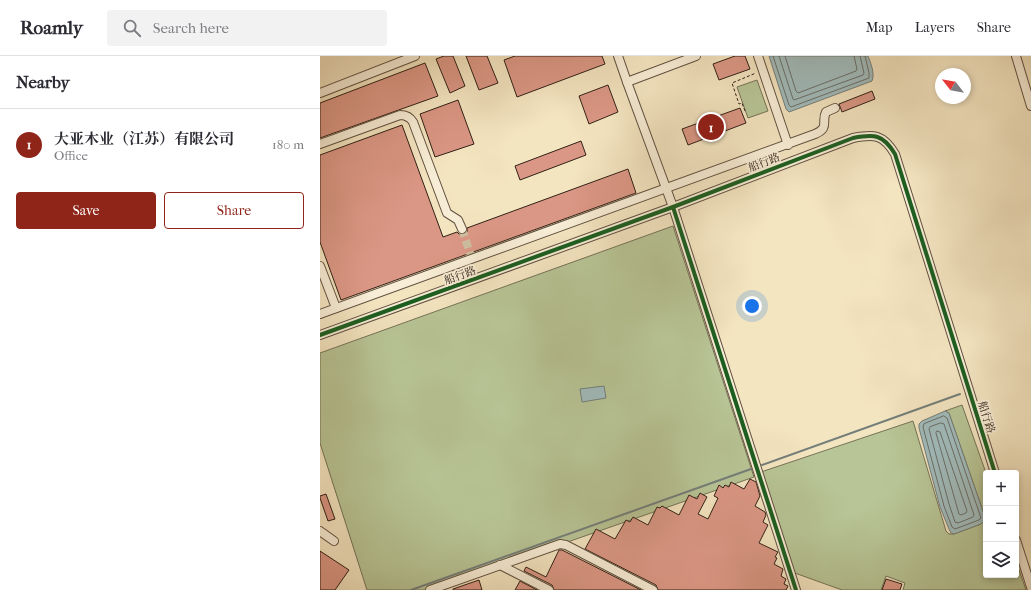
<!DOCTYPE html>
<meta charset="utf-8">
<style>
:root{--surface:#fff;--page:#f2f2f3;--text:#2b2b33;--muted:#7c7c81;--line:#e1e1e2;--accent:#8f2418}
body{margin:0;font-family:"IM FELL French Canon","Noto Serif SC",serif;background:var(--page);color:var(--text)}
.controls{position:absolute;right:12px;bottom:12px;display:grid;overflow:hidden;border-radius:4px;box-shadow:0 2px 6px #0003}
.controls button{width:36px;height:36px;display:grid;place-items:center;padding:0;border:0;border-bottom:1px solid var(--line);background:var(--surface);color:var(--text);font:20px sans-serif}
.compass{position:absolute;left:615px;top:12px;width:36px;height:36px;border-radius:50%;background:var(--surface);box-shadow:0 2px 6px #0003;rotate:301deg}
.you{position:absolute;left:432px;top:250px;width:14px;height:14px;margin:-10px;border:3px solid #fff;border-radius:50%;background:#1a73e8;box-shadow:0 0 0 6px #1a73e833}
.badge{display:grid;place-items:center;width:26px;height:26px;border-radius:50%;background:var(--accent);color:#fff;font-size:13px;font-weight:700}
.pin{position:absolute;translate:-50% -50%;border:2px solid #fff;box-shadow:0 1px 4px #0006}
.list{margin:0;padding:0;list-style:none}
h2{display:flex;justify-content:space-between;align-items:center;height:52px;margin:0;padding:0 16px;font-size:17px}
h2 small{font-size:13px;font-weight:400;color:var(--muted)}
.list li{display:grid;grid-template-columns:26px 1fr auto;gap:12px;align-items:center;box-sizing:border-box;height:72px;padding:0 16px;border-top:1px solid var(--line)}
.list b{display:block;font-size:15px;white-space:nowrap}
.list p{margin:0;font-size:13px;white-space:nowrap;color:var(--muted)}
.list em{font-size:13px;font-style:normal;color:var(--muted)}
.actions{display:flex;gap:8px;padding:12px 16px}
.actions a{flex:1;padding:9px 0;border:1px solid var(--accent);border-radius:4px;text-align:center;font-size:14px;color:var(--accent)}
.actions .main{background:var(--accent);color:#fff}
.icon{flex:none;width:22px;height:22px;fill:none;stroke:currentColor;stroke-width:2;stroke-linecap:round;stroke-linejoin:round}
.map{position:relative;flex:none;width:711px;height:534px;overflow:hidden}
header{display:flex;align-items:center;gap:24px;box-sizing:border-box;height:56px;padding:0 20px;background:var(--surface);border-bottom:1px solid var(--line)}
header strong{font-size:19px}
nav{display:flex;gap:22px;margin-inline-start:auto;font-size:14px}
.search{width:280px;height:36px;background:var(--page);display:flex;align-items:center;gap:10px;box-sizing:border-box;padding:0 14px;border-radius:4px;color:var(--muted);font-size:15px}
main{display:flex}
aside{flex:1;background:var(--surface)}
.map>svg:first-child{display:block}
</style>
<header>
<strong>Roamly</strong>
<div class="search"><svg class="icon" aria-label="search" viewBox="0 0 24 24"><circle cx="10" cy="10" r="6"/><path d="M15 15l6 6"/></svg>Search here</div>
<nav><a>Map</a><a>Layers</a><a>Share</a></nav>
</header>
<main>
<aside>
<h2>Nearby<small></small></h2>
<ul class="list">
<li><span class="badge">1</span><div><b>大亚木业（江苏）有限公司</b><p>Office</p></div><em>180 m</em></li>
</ul>
<div class="actions"><a class="main">Save</a><a>Share</a></div>
</aside>
<div class="map">
<svg width="711" height="534" viewBox="0 0 711 534">
<rect width="100%" height="100%" fill="#f4e5c1"/>
<filter id="stains"><feTurbulence type="fractalNoise" baseFrequency=".005" numOctaves="4"/><feColorMatrix values="0 0 0 0 .2 0 0 0 0 .09 0 0 0 0 .02 0 0 0 .5 -.17"/></filter>
<radialGradient id="worn" r=".72"><stop offset=".6" stop-color="#630" stop-opacity="0"/><stop offset="1" stop-color="#630" stop-opacity=".3"/></radialGradient>
<g fill="#b8c596" stroke="#747256">
<path d="M 437,24 L 448,55 L 428,62 L 417,31 Z"/>
<path d="M 353,170 L 434,421 L 110,534 L 47,534 L 0,387 L 0,297 Z"/>
<path d="M 642,349 L 666,417 L 666,519 L 696,519 L 696,505 L 706,534 L 583,534 L 585,527 L 566,520 L 561,534 L 522,534 L 472,516 L 441,416 L 593,365 L 626,475 L 629,478 L 634,478 L 661,468 L 665,461 L 630,360 L 629,357 L 625,355 Z"/>
</g>
<g fill="#a1bcbd" stroke="#747e7a">
<path d="M 449,0 L 548,0 C 551,8 555,17 552,25 L 469,56 L 466,53 Z"/>
<path d="M 284,330 L 286,342 L 262,346 L 260,333 Z"/>
<path d="M 625,355 L 629,357 L 630,360 L 665,461 L 664,465 L 661,468 L 634,478 L 631,477 L 629,473 L 620,451 L 599,372 L 599,368 L 602,365 Z"/>
</g>
<g fill="none" stroke-linecap="round" stroke-linejoin="round">
<g stroke="#696e69" stroke-width="1">
<path d="M 453,0 L 469,49 L 471,51 L 549,22 L 549,17 L 545,0"/>
<path d="M 459,0 L 473,43 L 474,44 L 543,19 L 544,17 L 540,0"/>
<path d="M 465,0 L 476,35 L 478,37 L 536,15 L 537,13 L 534,0"/>
<path d="M 624,360 L 627,362 L 661,462 L 659,464 L 635,473 L 632,471 L 624,450 L 603,371 L 604,368 Z"/>
<path d="M 621,367 L 624,368 L 654,459 L 653,461 L 638,467 L 635,466 L 629,448 L 609,373 L 610,371 Z"/>
<path d="M 617,375 L 620,376 L 647,455 L 646,457 L 641,459 L 639,458 L 616,377 Z"/>
</g>
<g stroke="#747e7a" stroke-width="2">
<path d="M 442,409 L 640,338"/>
<path d="M 91,534 L 431,413"/>
</g>
</g>
<g fill="#db9785" stroke="#312015">
<path d="M 124,0 L 133,0 L 145,30 L 130,37 L 116,3 Z"/>
<path d="M 146,0 L 167,0 L 178,27 L 159,34 Z"/>
<path d="M 195,0 L 282,0 L 285,8 L 197,41 L 184,4 Z"/>
<path d="M 415,0 L 425,0 L 430,13 L 399,24 L 393,8 Z"/>
<path d="M 105,7 L 118,40 L 0,82 L 0,47 Z"/>
<path d="M 288,29 L 298,56 L 269,68 L 259,40 Z"/>
<path d="M 552,35 L 555,43 L 522,56 L 519,48 Z"/>
<path d="M 138,44 L 154,88 L 115,101 L 100,58 Z"/>
<path d="M 420,52 L 426,67 L 368,89 L 362,73 Z"/>
<path d="M 82,69 L 123,181 L 137,176 L 139,178 L 144,178 L 147,176 L 147,172 L 308,113 L 316,137 L 21,244 L 0,186 L 0,99 Z"/>
<path d="M 261,85 L 266,99 L 200,124 L 195,110 Z"/>
<path d="M 430,423 L 436,426 L 440,440 L 435,450 L 445,456 L 446,459 L 443,466 L 448,469 L 439,487 L 458,496 L 455,501 L 457,502 L 454,508 L 463,513 L 461,520 L 466,523 L 464,528 L 468,530 L 466,534 L 338,534 L 336,529 L 265,493 L 276,473 L 295,483 L 306,464 L 310,466 L 313,461 L 328,469 L 337,451 L 340,452 L 342,450 L 359,459 L 369,439 L 377,443 L 380,437 L 387,441 L 378,458 L 388,463 L 398,442 L 394,440 L 399,429 L 403,432 L 405,429 L 409,431 L 411,426 L 424,433 Z"/>
<path d="M 6,438 L 15,463 L 8,465 L 0,442 L 0,440 Z"/>
<path d="M 239,494 L 242,494 L 321,534 L 234,534 L 232,529 L 204,515 L 206,511 L 226,521 Z"/>
<path d="M 0,495 L 29,514 L 15,534 L 0,534 Z"/>
<path d="M 566,523 L 582,528 L 580,534 L 562,534 Z"/>
<path d="M 159,524 L 162,534 L 133,534 L 133,533 Z"/>
<path d="M 200,525 L 217,534 L 195,534 Z"/>
</g>
<g fill="none" stroke-linecap="round" stroke-linejoin="round">
<path stroke="#cdbe9f" stroke-width="8" stroke-dasharray="8 4" stroke-linecap="butt" d="M 142,173 L 151,200"/>
<defs>
<g id="minor">
<path d="M 298,0 L 307,26 L 353,151 L 476,534"/>
<path d="M 438,0 L 468,89"/>
<path d="M 696,0 L 711,50"/>
<path d="M 307,26 L 376,0"/>
<path d="M 0,37 L 95,0"/>
<path d="M 0,88 L 80,59 C 86,59 90,61 93,66 L 127,157 L 138,164 L 142,173"/>
<path d="M 0,210 L 16,252"/>
<path d="M 0,258 L 495,78 C 510,72 501,65 506,56 L 515,52"/>
<path d="M 0,279 L 353,151 L 533,82 C 554,78 563,78 575,98 L 675,417"/>
<path d="M 0,475 L 14,485"/>
<path d="M 696,484 L 711,531"/>
<path d="M 180,509 L 229,534"/>
<path d="M 110,534 L 240,488 L 246,489 L 333,534"/>
</g>
</defs>
<use href="#minor" stroke="#625140" stroke-width="10"/>
<path stroke="#312015" stroke-width="1" stroke-dasharray="3 2" stroke-linecap="butt" d="M 425,55 L 422,47 L 419,48 L 412,27 L 436,17"/>
<use href="#minor" stroke="#f8eed7" stroke-width="8"/>
<defs>
<g id="cycleway">
<path d="M 353,151 L 476,534"/>
<path d="M 0,279 L 353,151 L 533,82 C 554,78 563,78 575,98 L 675,417"/>
</g>
</defs>
<use href="#cycleway" stroke="#f8eed7" stroke-width="6"/>
<use href="#cycleway" stroke="#1b5e20" stroke-width="4"/>
</g>
<g text-anchor="middle" stroke-width="3.5" stroke-linejoin="round" paint-order="stroke">
<g font-size="11" fill="#312015" stroke="#f8eed7">
<text transform="translate(444 106) rotate(-21)" y="4">船行路</text>
<text transform="translate(140 219) rotate(-20)" y="4">船行路</text>
<text transform="translate(667 361) rotate(73)" y="4">船行路</text>
</g>
</g>
<rect width="100%" height="100%" filter="url(#stains)"/>
<rect width="100%" height="100%" fill="url(#worn)"/>
</svg>
<div class="controls">
<button>+</button>
<button>−</button>
<button><svg class="icon" aria-label="layers" viewBox="0 0 24 24"><path d="M12 4l9 5-9 5-9-5zM3 14l9 5 9-5"/></svg></button>
</div>
<svg class="compass" viewBox="-18 -18 36 36"><path d="M0-13l5 13h-10z" fill="#e53935"/><path d="M0 13l5-13h-10z" fill="#7c7c81"/></svg>
<div class="you"></div>
<div class="pin badge" style="left:391px;top:71px">1</div>
</div>
</main>
